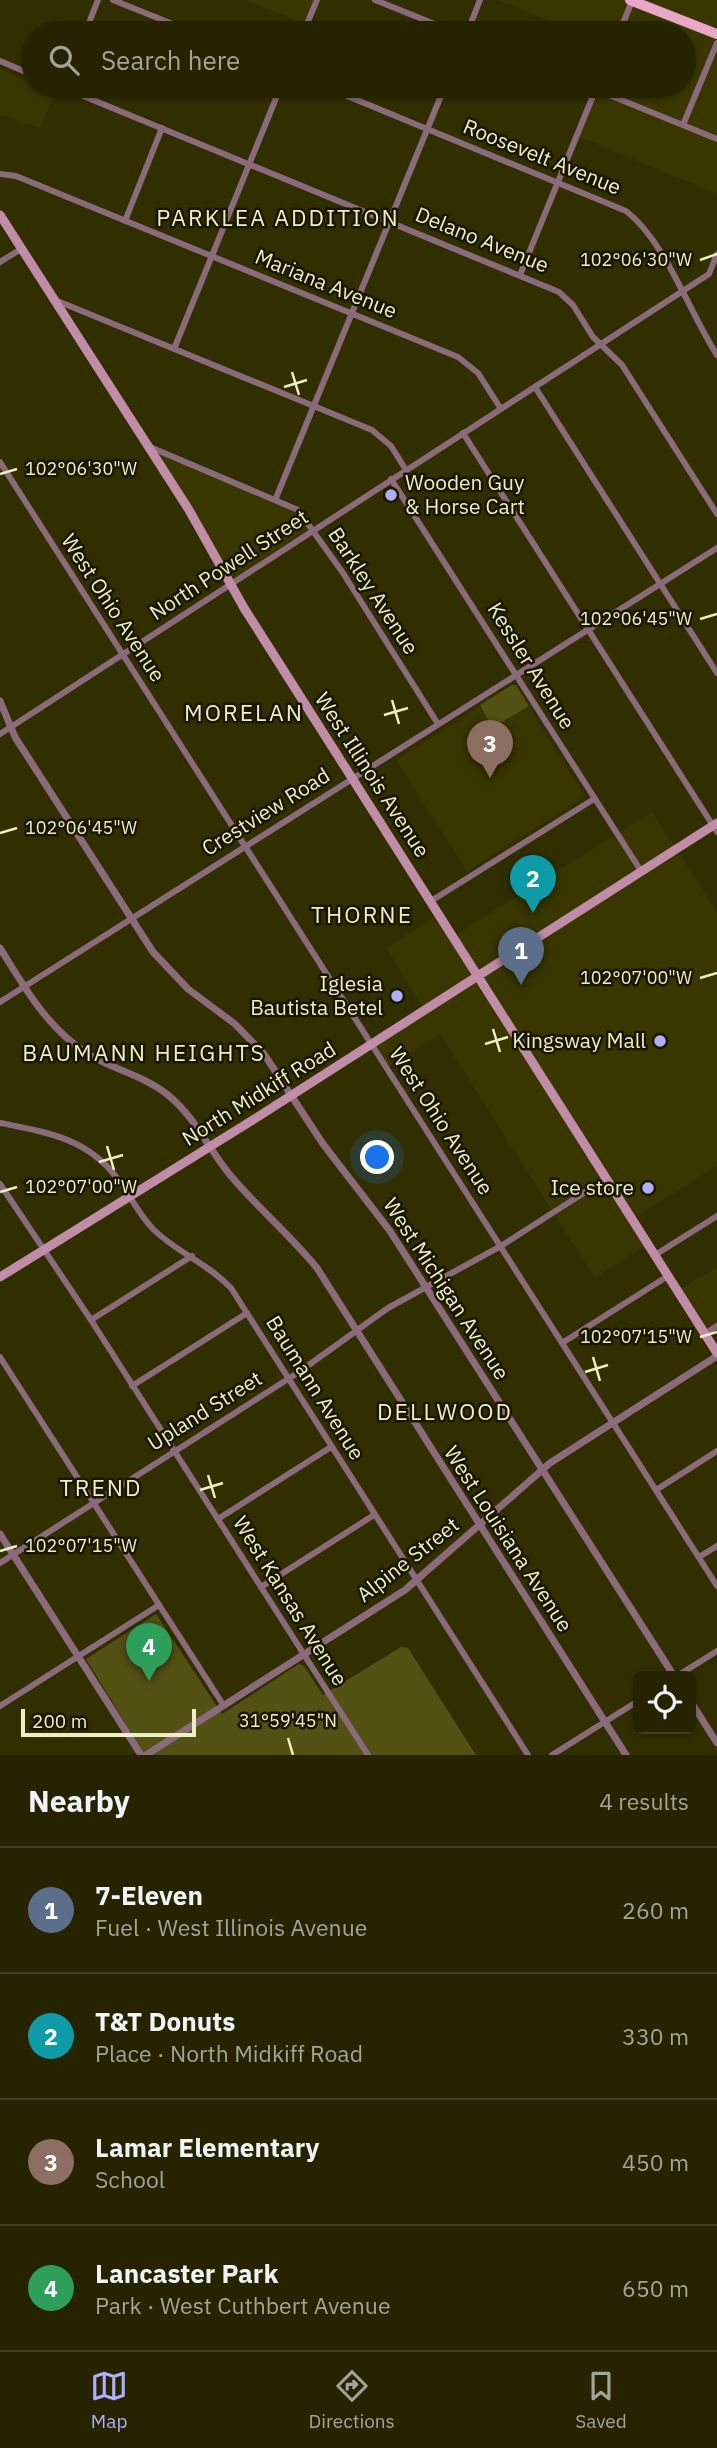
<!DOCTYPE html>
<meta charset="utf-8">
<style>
:root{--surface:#252300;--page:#312f0f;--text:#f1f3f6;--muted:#a3a499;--line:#424022;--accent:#b2adf9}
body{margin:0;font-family:"IBM Plex Sans",sans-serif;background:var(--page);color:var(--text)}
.controls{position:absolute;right:21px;bottom:21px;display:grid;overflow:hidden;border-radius:10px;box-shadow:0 2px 5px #0004}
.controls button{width:63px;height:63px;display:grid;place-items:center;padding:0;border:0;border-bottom:2px solid var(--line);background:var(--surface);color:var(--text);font:35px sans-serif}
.scale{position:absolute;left:21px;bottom:18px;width:175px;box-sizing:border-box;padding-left:7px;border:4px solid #eeeec4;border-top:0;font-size:19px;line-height:24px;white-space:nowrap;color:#eeeec4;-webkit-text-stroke:5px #181600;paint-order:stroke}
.you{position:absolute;left:378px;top:1158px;width:24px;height:24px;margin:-18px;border:5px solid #fff;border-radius:50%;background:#1a73e8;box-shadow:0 0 0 10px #1a73e833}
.badge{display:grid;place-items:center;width:46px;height:46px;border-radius:50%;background:var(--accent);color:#fff;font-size:23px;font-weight:700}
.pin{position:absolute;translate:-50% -58px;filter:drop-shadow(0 2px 4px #0008)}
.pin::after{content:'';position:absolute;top:37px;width:24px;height:21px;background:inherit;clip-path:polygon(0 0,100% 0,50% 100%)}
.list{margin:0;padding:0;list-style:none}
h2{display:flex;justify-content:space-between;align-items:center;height:91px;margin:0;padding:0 28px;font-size:30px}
h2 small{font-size:23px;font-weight:400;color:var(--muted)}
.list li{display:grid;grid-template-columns:46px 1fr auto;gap:21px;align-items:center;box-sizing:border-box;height:126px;padding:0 28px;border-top:2px solid var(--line)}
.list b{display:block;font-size:26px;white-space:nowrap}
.list p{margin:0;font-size:23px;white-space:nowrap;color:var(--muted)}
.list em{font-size:23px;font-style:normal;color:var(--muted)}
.icon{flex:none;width:38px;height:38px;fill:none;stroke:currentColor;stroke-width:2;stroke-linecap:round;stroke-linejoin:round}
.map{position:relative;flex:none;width:717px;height:1755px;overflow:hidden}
.search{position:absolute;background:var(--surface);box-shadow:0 2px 5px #0004;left:21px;right:21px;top:21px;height:77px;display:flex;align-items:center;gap:18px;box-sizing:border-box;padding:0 24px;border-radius:38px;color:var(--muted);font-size:26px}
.sheet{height:595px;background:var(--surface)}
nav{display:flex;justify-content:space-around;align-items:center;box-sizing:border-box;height:98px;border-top:2px solid var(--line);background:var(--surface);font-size:19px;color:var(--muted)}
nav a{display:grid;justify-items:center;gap:4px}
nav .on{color:var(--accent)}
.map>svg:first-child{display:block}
</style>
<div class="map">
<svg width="717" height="1755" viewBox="0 0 717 1755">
<rect width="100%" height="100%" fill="#312f00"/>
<g fill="#393600">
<path d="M 246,0 L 317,0 L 307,25 Z"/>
<path d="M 498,0 L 717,0 L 717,194 L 577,136 L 598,86 L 684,86 L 684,33 L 579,33 Z"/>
<path d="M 0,69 L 55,93 L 40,129 L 0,114 Z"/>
<path d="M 156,449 L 297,507 L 312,531 L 232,586 L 153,455 Z"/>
<path d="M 480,707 L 492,728 L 528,707 L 585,796 L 467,871 L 396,760 Z"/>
<path d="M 652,812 L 717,912 L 717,1166 L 634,1218 L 650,1243 L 595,1278 L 440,1034 L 387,1068 L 371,1042 L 424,1009 L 386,948 L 440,914 L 455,935 Z"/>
<path d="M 717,1267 L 717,1327 L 706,1333 L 679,1290 Z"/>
</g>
<g fill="#545115">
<path d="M 512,685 L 516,685 L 529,706 L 492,728 L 480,705 Z"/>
<path d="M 156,1614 L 222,1714 L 299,1664 L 304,1666 L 323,1695 L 401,1647 L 408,1648 L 476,1755 L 145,1755 L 86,1659 Z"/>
</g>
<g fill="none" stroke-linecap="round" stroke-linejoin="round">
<g stroke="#8b6a7b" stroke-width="6">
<path d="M 113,0 L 195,33"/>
<path d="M 375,0 L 457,33"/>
<path d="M 85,33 L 98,0"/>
<path d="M 303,33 L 317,0"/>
<path d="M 467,33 L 480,0"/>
<path d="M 619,33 L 632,1"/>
<path d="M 0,61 L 33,75"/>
<path d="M 59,86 L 559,292 L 573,305 L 593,337 L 622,365 L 717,514"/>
<path d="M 323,86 L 626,211 C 666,242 689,312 717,355"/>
<path d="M 587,86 L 717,139"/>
<path d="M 683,125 L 717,43"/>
<path d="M 0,174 L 16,176 L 458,357 L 478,373 L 501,409"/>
<path d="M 125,221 L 162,128"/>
<path d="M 0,262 L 21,249"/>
<path d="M 520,275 L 597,86"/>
<path d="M 55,300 L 372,430 L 391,446 L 406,470"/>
<path d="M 174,349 L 281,86"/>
<path d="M 535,387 L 717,673"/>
<path d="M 463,433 L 717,832"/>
<path d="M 150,447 L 298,510 L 343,573 L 438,724"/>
<path d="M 0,462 L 717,1586"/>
<path d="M 391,479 L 641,871"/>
<path d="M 276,498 L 445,86"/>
<path d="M 0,734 L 709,274 L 717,254"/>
<path d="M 431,901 L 594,799"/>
<path d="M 0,1002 L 717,548"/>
<path d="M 0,1123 C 46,1132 87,1138 117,1178 C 130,1195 139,1215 154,1230 C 178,1253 207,1263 231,1288 L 528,1755"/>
<path d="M 0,1184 L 91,1320 L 368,1755"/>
<path d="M 655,1255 L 717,1216"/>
<path d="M 91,1320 L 192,1256"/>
<path d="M 705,1334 L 717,1326"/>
<path d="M 562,1343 L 668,1276"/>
<path d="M 0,1357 L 224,1706"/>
<path d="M 132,1386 L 247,1313"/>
<path d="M 656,1490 L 717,1451"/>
<path d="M 218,1519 L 331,1447"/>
<path d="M 699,1557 L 717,1546"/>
<path d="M 0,1563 L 299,1372 L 388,1308 L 501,1246 L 607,1178"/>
<path d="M 261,1587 L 374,1515"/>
<path d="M 677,1676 L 717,1651"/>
<path d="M 0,1706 L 159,1605"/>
<path d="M 552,1755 L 638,1701"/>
</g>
<g stroke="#8b6a7b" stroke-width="7">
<path d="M 0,701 L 15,737 L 153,952 L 188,989 L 235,1024 L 264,1054 L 323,1144 L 390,1231 L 674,1676"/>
<path d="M 0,948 C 25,988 47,1028 88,1054 C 114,1070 143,1075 168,1095 C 195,1117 208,1148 230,1175 C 257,1207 290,1235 317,1268 L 626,1755"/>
<path d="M 0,1534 L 141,1755"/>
<path d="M 691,1702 L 717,1743"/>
<path d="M 146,1755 L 405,1590 L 550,1463 L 717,1356"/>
</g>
<g stroke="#c08ca7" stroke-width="9">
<path d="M 0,215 L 189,510 L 244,608 L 717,1353"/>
<path d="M 0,1277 L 256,1118 L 717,823"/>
</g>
<path stroke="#eaa6c9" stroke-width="10" d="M 630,0 L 717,34"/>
</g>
<path fill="none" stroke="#eeeec4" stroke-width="2.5" d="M 700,260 L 717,254M 292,372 L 299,395M 284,387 L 307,380M 0,474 L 17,469M 700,619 L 717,614M 392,700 L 399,724M 384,715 L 408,708M 0,833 L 17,828M 700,978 L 717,973M 493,1029 L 500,1052M 485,1044 L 508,1037M 107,1146 L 114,1170M 99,1162 L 123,1155M 0,1192 L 17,1187M 700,1337 L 717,1332M 593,1357 L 600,1381M 585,1372 L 608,1365M 208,1475 L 215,1498M 200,1490 L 223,1483M 0,1551 L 17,1546M 288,1738 L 293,1755"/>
<g fill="#b2adf9" stroke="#181600" stroke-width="2.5">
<circle cx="391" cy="495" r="7"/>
<circle cx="397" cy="996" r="7"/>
<circle cx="660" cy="1041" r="7"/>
<circle cx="648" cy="1188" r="7"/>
</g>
<g text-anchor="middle" stroke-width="5" stroke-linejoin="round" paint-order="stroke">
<g font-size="21" fill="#eeeec4" stroke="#181600">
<text transform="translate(542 157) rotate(22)" y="7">Roosevelt Avenue</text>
<text transform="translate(482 240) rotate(22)" y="7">Delano Avenue</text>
<text transform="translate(326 284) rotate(22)" y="7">Mariana Avenue</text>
<text transform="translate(229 565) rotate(-33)" y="7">North Powell Street</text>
<text transform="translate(373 591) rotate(57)" y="7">Barkley Avenue</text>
<text transform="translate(113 608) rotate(57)" y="7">West Ohio Avenue</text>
<text transform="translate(531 666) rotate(58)" y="7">Kessler Avenue</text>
<text transform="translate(372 775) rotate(57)" y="7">West Illinois Avenue</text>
<text transform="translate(266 812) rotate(-32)" y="7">Crestview Road</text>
<text transform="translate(259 1094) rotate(-32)" y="7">North Midkiff Road</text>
<text transform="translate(441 1121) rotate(57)" y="7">West Ohio Avenue</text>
<text transform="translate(446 1289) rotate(57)" y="7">West Michigan Avenue</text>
<text transform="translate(315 1388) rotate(58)" y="7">Baumann Avenue</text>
<text transform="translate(205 1411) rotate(-32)" y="7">Upland Street</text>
<text transform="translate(508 1539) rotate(57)" y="7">West Louisiana Avenue</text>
<text transform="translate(408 1560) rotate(-38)" y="7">Alpine Street</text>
<text transform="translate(290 1601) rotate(58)" y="7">West Kansas Avenue</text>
</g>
<g font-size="21" fill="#eeeec4" stroke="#181600" text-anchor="end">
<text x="405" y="490" text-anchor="start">Wooden Guy<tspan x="405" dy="24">&amp; Horse Cart</tspan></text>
<text x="383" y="991">Iglesia<tspan x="383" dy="24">Bautista Betel</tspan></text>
<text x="646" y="1048">Kingsway Mall</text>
<text x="634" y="1195">Ice store</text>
</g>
<g font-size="23" letter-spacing="2" fill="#eeeec4" stroke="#181600">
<text x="278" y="226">PARKLEA ADDITION</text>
<text x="244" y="721">MORELAN</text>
<text x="362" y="923">THORNE</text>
<text x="144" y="1061">BAUMANN HEIGHTS</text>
<text x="445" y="1420">DELLWOOD</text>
<text x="101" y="1496">TREND</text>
</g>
</g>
<g font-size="18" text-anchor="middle" fill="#eeeec4" stroke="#181600" stroke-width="5" stroke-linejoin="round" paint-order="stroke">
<text x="636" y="266">102°06'30"W</text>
<text x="81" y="475">102°06'30"W</text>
<text x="636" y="625">102°06'45"W</text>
<text x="81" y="834">102°06'45"W</text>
<text x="636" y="984">102°07'00"W</text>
<text x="81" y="1193">102°07'00"W</text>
<text x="636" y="1343">102°07'15"W</text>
<text x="81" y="1552">102°07'15"W</text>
<text x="288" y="1727">31°59'45"N</text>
</g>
</svg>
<div class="controls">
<button><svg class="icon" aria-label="locate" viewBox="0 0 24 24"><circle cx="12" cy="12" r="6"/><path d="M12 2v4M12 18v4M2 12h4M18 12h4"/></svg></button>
</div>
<div class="scale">200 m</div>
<div class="you"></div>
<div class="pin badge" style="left:521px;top:985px;background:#5c6f8a">1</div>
<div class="pin badge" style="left:533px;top:913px;background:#0f9aa8">2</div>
<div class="pin badge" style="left:490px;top:778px;background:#8d6e63">3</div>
<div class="pin badge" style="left:149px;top:1681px;background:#2e9e5b">4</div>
<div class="search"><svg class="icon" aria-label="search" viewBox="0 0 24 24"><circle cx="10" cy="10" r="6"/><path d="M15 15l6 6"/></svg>Search here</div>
</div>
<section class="sheet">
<h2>Nearby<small>4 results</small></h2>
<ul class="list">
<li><span class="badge" style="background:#5c6f8a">1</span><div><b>7-Eleven</b><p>Fuel · West Illinois Avenue</p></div><em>260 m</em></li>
<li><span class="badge" style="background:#0f9aa8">2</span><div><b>T&amp;T Donuts</b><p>Place · North Midkiff Road</p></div><em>330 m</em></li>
<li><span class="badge" style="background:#8d6e63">3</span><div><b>Lamar Elementary</b><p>School</p></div><em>450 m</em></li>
<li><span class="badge" style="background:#2e9e5b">4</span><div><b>Lancaster Park</b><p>Park · West Cuthbert Avenue</p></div><em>650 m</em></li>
</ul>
</section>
<nav>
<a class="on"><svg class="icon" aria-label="map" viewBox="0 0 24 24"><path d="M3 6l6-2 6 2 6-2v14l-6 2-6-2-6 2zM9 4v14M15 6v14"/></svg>Map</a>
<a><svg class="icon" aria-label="directions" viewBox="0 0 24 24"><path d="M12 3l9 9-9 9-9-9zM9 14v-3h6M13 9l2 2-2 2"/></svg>Directions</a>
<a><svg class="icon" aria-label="saved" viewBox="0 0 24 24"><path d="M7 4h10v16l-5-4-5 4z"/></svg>Saved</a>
</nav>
